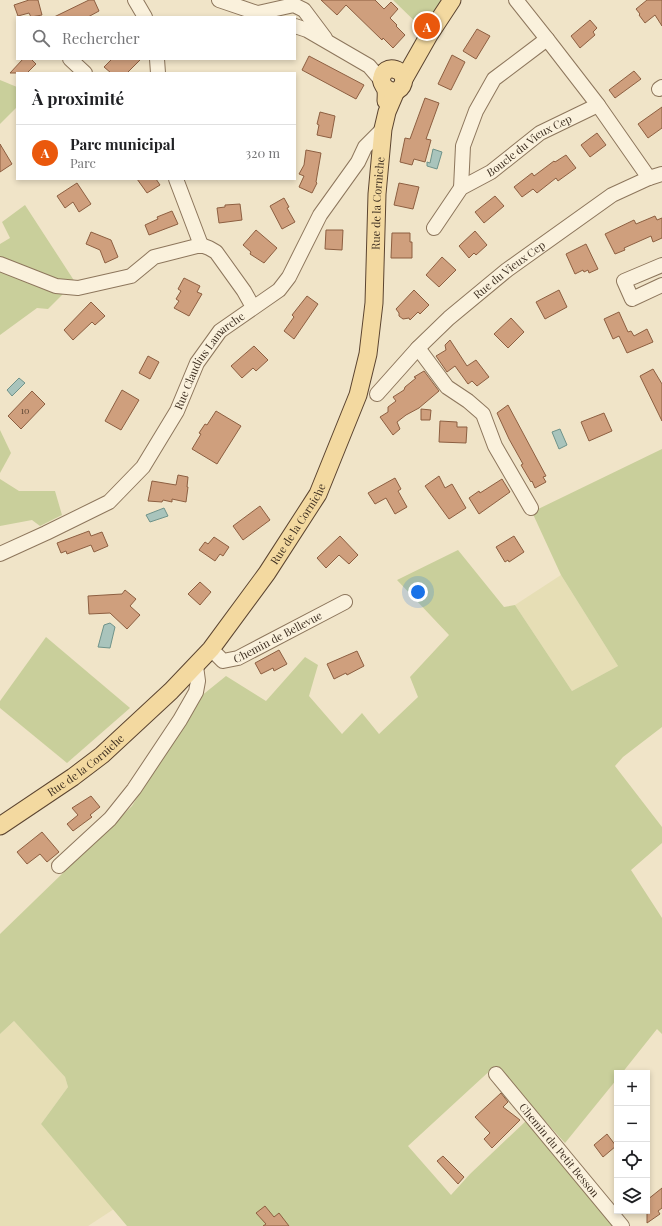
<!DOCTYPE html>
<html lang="fr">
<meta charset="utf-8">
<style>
:root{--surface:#fff;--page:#f2f2f2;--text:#202124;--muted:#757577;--line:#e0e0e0;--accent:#ea580c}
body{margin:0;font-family:"Playfair Display",serif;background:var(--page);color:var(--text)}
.controls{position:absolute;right:12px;bottom:12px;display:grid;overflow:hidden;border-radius:0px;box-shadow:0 2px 6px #0003}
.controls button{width:36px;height:36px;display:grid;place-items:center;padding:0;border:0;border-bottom:1px solid var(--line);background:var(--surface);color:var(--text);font:20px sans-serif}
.you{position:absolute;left:418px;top:592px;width:14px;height:14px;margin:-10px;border:3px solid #fff;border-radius:50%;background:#1a73e8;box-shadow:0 0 0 6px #1a73e833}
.badge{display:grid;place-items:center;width:26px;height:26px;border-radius:50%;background:var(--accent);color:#fff;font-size:13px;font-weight:700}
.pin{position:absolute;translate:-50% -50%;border:2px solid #fff;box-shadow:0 1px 4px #0006}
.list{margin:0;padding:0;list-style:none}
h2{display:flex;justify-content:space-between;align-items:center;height:52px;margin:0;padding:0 16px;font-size:17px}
h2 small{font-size:13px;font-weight:400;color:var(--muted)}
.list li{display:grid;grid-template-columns:26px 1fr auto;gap:12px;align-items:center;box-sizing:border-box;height:56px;padding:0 16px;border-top:1px solid var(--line)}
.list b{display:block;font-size:15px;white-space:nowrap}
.list p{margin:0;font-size:13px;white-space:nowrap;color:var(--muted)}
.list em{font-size:13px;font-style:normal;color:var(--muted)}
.icon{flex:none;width:22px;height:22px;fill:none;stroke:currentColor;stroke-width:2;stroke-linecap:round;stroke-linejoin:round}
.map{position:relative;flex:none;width:662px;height:1226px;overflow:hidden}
.search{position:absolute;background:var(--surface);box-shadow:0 2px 6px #0003;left:16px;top:16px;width:280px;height:44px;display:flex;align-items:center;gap:10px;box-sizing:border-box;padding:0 14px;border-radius:0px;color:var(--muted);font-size:15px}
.panel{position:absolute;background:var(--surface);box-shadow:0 2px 6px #0003;left:16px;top:72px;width:280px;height:108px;border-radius:0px}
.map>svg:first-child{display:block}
</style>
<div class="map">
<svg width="662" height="1226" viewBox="0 0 662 1226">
<rect width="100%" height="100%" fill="#f0e4c8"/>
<g fill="#e6deb5">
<path d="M 561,575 L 618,666 L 572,691 L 515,605 Z"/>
<path d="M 14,1021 L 65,1077 L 68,1087 L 41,1124 L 114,1209 L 88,1226 L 0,1226 L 0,1034 Z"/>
</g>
<g fill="#c9cf9b">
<path d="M 393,0 L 452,0 L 429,35 Z"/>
<path d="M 0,80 L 17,87 L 17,107 L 0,124 Z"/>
<path d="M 25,205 L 75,282 L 48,309 L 37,308 L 0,335 L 0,244 L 10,238 L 2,222 Z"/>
<path d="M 0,430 L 11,453 L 0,473 Z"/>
<path d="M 662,449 L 662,727 L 623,757 L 615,766 L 662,827 L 662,843 L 631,870 L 662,918 L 662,1034 L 657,1029 L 622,1073 L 617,1073 L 617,1079 L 565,1143 L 495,1066 L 408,1146 L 451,1195 L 470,1174 L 527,1120 L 618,1226 L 127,1226 L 41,1124 L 68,1087 L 65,1077 L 14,1021 L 0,1034 L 0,934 L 132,806 L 195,701 L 226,676 L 266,701 L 305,657 L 318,665 L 309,696 L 342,734 L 362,713 L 379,734 L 418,697 L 410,677 L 449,635 L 397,580 L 458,550 L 504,607 L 515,605 L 572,691 L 618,666 L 561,575 L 532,512 Z"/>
<path d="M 0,479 L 19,491 L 55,491 L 62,515 L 40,526 L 32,520 L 0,526 Z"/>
<path d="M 46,637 L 130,708 L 67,763 L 0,708 L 0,701 Z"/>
</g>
<g fill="#a9c4bc" stroke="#6f938a">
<path d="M 433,149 L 442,152 L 437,169 L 427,166 L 427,162 L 430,163 Z"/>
<path d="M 19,378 L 25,383 L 12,396 L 7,390 Z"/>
<path d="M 560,429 L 567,445 L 559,449 L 552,432 Z"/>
<path d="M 164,508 L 168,516 L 150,522 L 146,515 Z"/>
<path d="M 110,623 L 115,627 L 110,648 L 98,647 L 104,625 Z"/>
</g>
<g fill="#cf9f7d" stroke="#8d5f41">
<path d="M 29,0 L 38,0 L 42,15 L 31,17 L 29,13 L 18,16 L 14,5 Z"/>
<path d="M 89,0 L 94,0 L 99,11 L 88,17 L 54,17 Z"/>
<path d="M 321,0 L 375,0 L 384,9 L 391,2 L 398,9 L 390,18 L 397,25 L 396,26 L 405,35 L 393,48 L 383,38 L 382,40 L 346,5 L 337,15 Z"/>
<path d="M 647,0 L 662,0 L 662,26 L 655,15 L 645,23 L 639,15 L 640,14 L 636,9 Z"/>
<path d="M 590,20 L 597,28 L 593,32 L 595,35 L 580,48 L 571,36 Z"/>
<path d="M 477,29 L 490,36 L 476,59 L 463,51 Z"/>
<path d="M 452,55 L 465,62 L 451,90 L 438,84 Z"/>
<path d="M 309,56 L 364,85 L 356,99 L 302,70 Z"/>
<path d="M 23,59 L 31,59 L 36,64 L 27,73 L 10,73 Z"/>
<path d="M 112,59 L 141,59 L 127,73 L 111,73 L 104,67 Z"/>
<path d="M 634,71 L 641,79 L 615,98 L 609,90 Z"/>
<path d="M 425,98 L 439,103 L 426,139 L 431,140 L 425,162 L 414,159 L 412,165 L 400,162 L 405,138 L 410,139 Z"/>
<path d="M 662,107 L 662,128 L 648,138 L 638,124 Z"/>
<path d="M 320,112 L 335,116 L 331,138 L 317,135 L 319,125 L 317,124 Z"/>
<path d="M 597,133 L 606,145 L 590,157 L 581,145 Z"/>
<path d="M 0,144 L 12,164 L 0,172 Z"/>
<path d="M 306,150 L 321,153 L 316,182 L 317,183 L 312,193 L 299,187 L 304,176 L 299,174 L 304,165 Z"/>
<path d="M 566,155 L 576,168 L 558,181 L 556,178 L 537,193 L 533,189 L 522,197 L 514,187 L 532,173 L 534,176 L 554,161 L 555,162 Z"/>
<path d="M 137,179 L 156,179 L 160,185 L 147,193 Z"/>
<path d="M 77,183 L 91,204 L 79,212 L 73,202 L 65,208 L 57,196 Z"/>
<path d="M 399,183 L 419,187 L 413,209 L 394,205 Z"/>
<path d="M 495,196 L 504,206 L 484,223 L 475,212 Z"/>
<path d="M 284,198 L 289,207 L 287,208 L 295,222 L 282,229 L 270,206 Z"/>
<path d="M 240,204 L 242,220 L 219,223 L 217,208 L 225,207 L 225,205 Z"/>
<path d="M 172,211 L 178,224 L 149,235 L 145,225 L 158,219 L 157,217 Z"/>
<path d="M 655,216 L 657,220 L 662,218 L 662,238 L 653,242 L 651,236 L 624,248 L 625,250 L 615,254 L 605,234 L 634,220 L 636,224 Z"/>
<path d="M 256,230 L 277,248 L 264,263 L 250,254 L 251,252 L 243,245 Z"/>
<path d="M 326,230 L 343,230 L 342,250 L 325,249 Z"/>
<path d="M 475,231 L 487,245 L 476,255 L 474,253 L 469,258 L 459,246 Z"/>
<path d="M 91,232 L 111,240 L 118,257 L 105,263 L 100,250 L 86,244 Z"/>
<path d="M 392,233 L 410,233 L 410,242 L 412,242 L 412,258 L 391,258 Z"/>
<path d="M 586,244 L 598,269 L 589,273 L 588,270 L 584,272 L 583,270 L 575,274 L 566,254 Z"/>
<path d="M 442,257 L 456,270 L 439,287 L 426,275 Z"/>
<path d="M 184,278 L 200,286 L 197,292 L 202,294 L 189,316 L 174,308 L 179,301 L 176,299 L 181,291 L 178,289 Z"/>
<path d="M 414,290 L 429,305 L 420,314 L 418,312 L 410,320 L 409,318 L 403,319 L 399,316 L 399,313 L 396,309 Z"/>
<path d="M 559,290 L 567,307 L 545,319 L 536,302 Z"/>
<path d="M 307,296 L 318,304 L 294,339 L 284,331 L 294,317 L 292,315 Z"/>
<path d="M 91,302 L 105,316 L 95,325 L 92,322 L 73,340 L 64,330 Z"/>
<path d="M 619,312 L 628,332 L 631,331 L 634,336 L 647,329 L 653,342 L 627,353 L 619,336 L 613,339 L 604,319 Z"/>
<path d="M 511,318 L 524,332 L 508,348 L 494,334 Z"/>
<path d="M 450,340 L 467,366 L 476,360 L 489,377 L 477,386 L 472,381 L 468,384 L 455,366 L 447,372 L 436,356 L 446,350 L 445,345 Z"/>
<path d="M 254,346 L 268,360 L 256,371 L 253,368 L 242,378 L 231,366 Z"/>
<path d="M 148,356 L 159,362 L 150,379 L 139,373 Z"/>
<path d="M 653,369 L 662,384 L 662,421 L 640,376 Z"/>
<path d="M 424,371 L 439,391 L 419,408 L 406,415 L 397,422 L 400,429 L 393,435 L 380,417 L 388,412 L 388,407 L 396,401 L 393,397 L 404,390 L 405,387 L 416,378 L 414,377 Z"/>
<path d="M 122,390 L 139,400 L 121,430 L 105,421 Z"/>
<path d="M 32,391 L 45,404 L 21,429 L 8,416 Z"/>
<path d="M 508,405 L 546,476 L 543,477 L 546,482 L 535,488 L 532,481 L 531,482 L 521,465 L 523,464 L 509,439 L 497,413 Z"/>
<path d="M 421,409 L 431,410 L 430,420 L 421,420 Z"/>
<path d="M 216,411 L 241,426 L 217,464 L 192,449 L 201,434 L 199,433 L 205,424 L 207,425 Z"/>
<path d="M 604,413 L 612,431 L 589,441 L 581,422 Z"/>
<path d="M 440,421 L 457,422 L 457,427 L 467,427 L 466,443 L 439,442 Z"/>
<path d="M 178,475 L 188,477 L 187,487 L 188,487 L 186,502 L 172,499 L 172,502 L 163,500 L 162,502 L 148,501 L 152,481 L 176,485 Z"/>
<path d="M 439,476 L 445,488 L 452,484 L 466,508 L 449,519 L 425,486 Z"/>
<path d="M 395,478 L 401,489 L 398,491 L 407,507 L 395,514 L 386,498 L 375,504 L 368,493 Z"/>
<path d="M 502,479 L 510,492 L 479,514 L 469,498 L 479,491 L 480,493 Z"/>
<path d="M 260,506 L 270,520 L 243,540 L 233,526 Z"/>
<path d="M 89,531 L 91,536 L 102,532 L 108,546 L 94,552 L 91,545 L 67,554 L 66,551 L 61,553 L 57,543 Z"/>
<path d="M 340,536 L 358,555 L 349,564 L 339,555 L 326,568 L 317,558 Z"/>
<path d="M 514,536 L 524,552 L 509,562 L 508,560 L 505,562 L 496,547 Z"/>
<path d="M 214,537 L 229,547 L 223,556 L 220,554 L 215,561 L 199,550 L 205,542 L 208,544 Z"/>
<path d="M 200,582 L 211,592 L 200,605 L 188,594 Z"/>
<path d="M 125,590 L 136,599 L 130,606 L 140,615 L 127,629 L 110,613 L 89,614 L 88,596 L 122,594 Z"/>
<path d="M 279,650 L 287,664 L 274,671 L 273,668 L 261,674 L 255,663 Z"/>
<path d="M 357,651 L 364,666 L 347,675 L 346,673 L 334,679 L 327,664 Z"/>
<path d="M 91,796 L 100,807 L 90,815 L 92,817 L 73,831 L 67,824 L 78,815 L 72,808 Z"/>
<path d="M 42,832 L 59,852 L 47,862 L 40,854 L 27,864 L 17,852 Z"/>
<path d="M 501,1093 L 508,1102 L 503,1107 L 520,1120 L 492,1148 L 484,1139 L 490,1133 L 475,1117 Z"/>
<path d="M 607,1134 L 616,1146 L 603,1157 L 594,1145 Z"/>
<path d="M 443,1156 L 464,1177 L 458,1184 L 437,1161 Z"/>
<path d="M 662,1188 L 662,1208 L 658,1211 L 660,1214 L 647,1223 L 647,1200 Z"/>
<path d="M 265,1206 L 274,1217 L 279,1213 L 289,1226 L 263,1226 L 266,1224 L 256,1213 Z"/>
</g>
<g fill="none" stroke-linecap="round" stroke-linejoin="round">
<defs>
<g id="minor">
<path d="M 135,0 L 145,17"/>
<path d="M 219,0 L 266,16"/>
<path d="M 516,0 L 547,39"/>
<path d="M 258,13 L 294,5 L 304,10 L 325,38"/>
<path d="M 295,26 L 307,30 L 369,66 L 381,80"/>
<path d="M 70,59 L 85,73"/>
<path d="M 157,59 L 158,73"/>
<path d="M 659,89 L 662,87"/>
<path d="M 176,179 L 201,245"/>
<path d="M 461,188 L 463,146 L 476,111 L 494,79 L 547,39 L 598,105 L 649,178"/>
<path id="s1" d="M 434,228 L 461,188 L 491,172 L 540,133 L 598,105"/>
<path d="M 0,264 L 56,286 L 78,288 L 131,276 L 154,257 L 201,245 L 209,248 L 216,252 L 244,291 L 253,307"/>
<path d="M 662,265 L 624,281 L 632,299 L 662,285"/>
<path d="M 418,348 L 447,387 L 468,401 L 483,414 L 495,446 L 531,508"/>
<path id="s2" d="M 377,394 L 418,348 L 449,318 L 507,270 L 612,195 L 649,178 L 662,174"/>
<path id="s3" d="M 0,554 L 46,533 L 109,502 L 143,467 L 177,411 L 197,363 L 220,331 L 279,290 L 289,277 L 320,215 L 358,162 L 365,147 L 383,129"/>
<path id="s4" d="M 211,649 L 223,661 L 238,658 L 345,602"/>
<path d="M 59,866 L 110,819 L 134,789 L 180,720 L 196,692 L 198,681 L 196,666"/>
<path id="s5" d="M 496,1074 L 622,1226"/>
</g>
<g id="major">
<path d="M 387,89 C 396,94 403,89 404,79 L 429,35 L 452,0"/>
<path d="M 386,101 C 386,98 387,92 385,88 C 383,84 380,82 382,77 C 385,64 402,68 404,79"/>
<path id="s6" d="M 0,826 L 73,777 L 102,755 L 171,691 L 211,649 L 267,573 L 318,494 L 358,395 L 368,354 L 374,303 L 377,194 L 383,129 L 387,112 L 396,91"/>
</g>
</defs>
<use href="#minor" stroke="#8d765c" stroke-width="16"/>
<use href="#major" stroke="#5b4430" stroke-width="19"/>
<use href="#minor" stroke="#faf1dc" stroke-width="14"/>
<use href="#major" stroke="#f3d9a0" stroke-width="17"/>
</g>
<g text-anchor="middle" stroke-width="4" stroke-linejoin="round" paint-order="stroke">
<g font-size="9" fill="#624a37">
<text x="25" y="414">10</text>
</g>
<g font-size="11" fill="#3d2e20" stroke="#f7eed8">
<text dy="4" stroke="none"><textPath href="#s1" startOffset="129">Boucle du Vieux Cep</textPath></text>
<text dy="4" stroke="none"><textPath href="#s6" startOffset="765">Rue de la Corniche</textPath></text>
<text dy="4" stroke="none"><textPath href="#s2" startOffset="182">Rue du Vieux Cep</textPath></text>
<text dy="4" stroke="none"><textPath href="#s3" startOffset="296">Rue Claudius Lamarche</textPath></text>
<text dy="4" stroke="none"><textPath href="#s6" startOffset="429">Rue de la Corniche</textPath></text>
<text dy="4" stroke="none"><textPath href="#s4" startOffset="77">Chemin de Bellevue</textPath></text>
<text dy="4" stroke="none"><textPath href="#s6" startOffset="105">Rue de la Corniche</textPath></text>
<text dy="4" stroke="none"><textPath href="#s5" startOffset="99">Chemin du Petit Besson</textPath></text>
</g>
</g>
</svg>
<div class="controls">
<button>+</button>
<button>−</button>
<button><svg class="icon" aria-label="locate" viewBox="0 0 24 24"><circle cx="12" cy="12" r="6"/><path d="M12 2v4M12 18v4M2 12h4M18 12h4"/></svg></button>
<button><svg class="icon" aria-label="layers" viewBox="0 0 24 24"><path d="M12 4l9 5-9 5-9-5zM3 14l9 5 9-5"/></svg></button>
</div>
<div class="you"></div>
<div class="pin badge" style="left:427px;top:26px">A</div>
<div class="search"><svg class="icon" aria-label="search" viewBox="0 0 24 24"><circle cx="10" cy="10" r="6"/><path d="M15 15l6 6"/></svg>Rechercher</div>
<section class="panel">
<h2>À proximité<small></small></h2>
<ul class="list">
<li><span class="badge">A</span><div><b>Parc municipal</b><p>Parc</p></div><em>320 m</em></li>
</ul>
</section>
</div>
